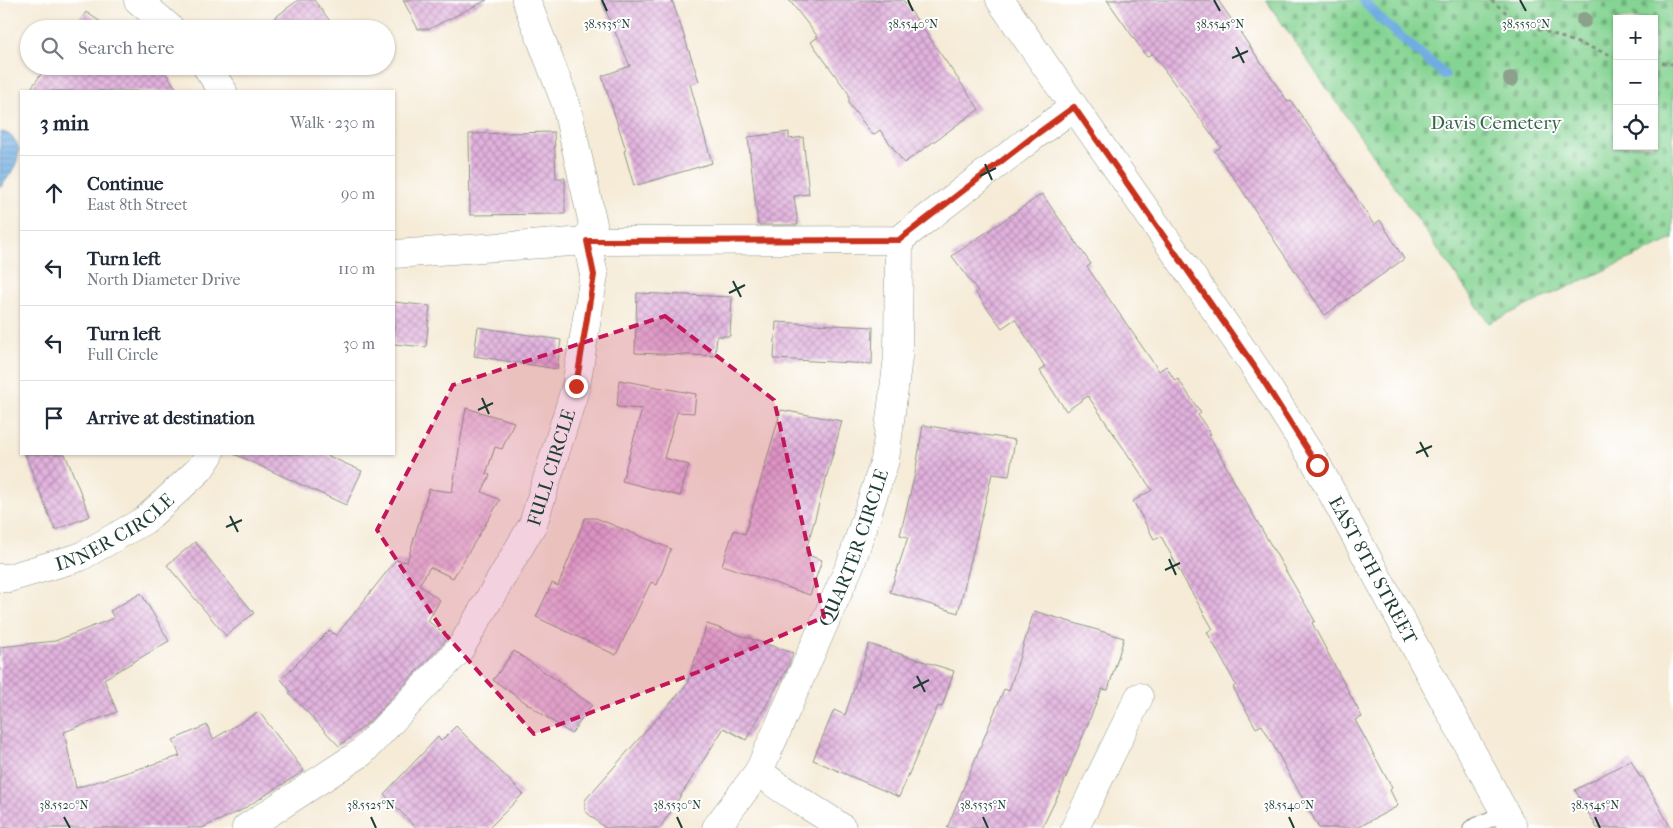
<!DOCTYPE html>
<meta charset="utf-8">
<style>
:root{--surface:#fff;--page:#f6f6f7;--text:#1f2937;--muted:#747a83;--line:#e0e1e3}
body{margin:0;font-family:"IM FELL French Canon",serif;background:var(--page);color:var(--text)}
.controls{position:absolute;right:15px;top:15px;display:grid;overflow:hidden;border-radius:0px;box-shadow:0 1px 4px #0004}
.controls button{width:45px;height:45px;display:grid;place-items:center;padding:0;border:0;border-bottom:1px solid var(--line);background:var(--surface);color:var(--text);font:25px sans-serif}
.stop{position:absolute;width:15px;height:15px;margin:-11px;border:4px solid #c8321e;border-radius:50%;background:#fff}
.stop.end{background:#c8321e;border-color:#fff;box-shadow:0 1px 5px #0008}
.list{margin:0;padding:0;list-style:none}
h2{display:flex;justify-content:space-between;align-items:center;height:65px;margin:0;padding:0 20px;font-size:21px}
h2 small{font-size:16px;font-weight:400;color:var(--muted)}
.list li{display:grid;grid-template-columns:32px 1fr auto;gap:15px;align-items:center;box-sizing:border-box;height:75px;padding:0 20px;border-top:1px solid var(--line)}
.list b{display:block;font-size:19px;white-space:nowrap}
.list p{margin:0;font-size:16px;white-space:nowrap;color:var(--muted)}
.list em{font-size:16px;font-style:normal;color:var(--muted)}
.icon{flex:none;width:28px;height:28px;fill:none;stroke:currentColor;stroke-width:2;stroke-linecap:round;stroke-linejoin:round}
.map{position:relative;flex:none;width:1673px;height:828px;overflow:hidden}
.search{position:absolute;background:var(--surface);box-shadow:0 1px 4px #0004;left:20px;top:20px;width:375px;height:55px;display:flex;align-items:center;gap:12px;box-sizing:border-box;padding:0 18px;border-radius:28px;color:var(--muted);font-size:19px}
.panel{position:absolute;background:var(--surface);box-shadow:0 1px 4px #0004;left:20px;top:90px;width:375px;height:365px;border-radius:0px}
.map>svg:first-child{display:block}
</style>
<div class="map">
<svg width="1673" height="828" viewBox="0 0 1673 828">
<defs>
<pattern id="cemetery-stones" width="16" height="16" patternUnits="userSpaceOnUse" patternTransform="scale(1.25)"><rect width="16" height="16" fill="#85d493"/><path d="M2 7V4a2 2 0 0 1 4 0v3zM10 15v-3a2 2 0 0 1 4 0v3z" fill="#6cad79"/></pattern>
<pattern id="water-rules" width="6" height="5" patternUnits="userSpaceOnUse" patternTransform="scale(1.25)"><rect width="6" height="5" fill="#6face1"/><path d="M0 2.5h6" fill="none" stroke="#5b8db7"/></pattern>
<pattern id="building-cross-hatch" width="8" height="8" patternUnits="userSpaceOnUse" patternTransform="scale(1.25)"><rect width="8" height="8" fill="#e2b2de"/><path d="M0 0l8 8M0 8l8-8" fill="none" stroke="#b792b5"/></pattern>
</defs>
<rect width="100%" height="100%" fill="#fff"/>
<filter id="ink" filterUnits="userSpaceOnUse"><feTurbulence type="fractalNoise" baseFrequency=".02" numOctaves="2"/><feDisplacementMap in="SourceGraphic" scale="10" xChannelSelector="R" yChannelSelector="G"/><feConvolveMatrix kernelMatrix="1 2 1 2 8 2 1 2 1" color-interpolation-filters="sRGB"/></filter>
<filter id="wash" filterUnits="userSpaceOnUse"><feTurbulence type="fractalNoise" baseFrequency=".0096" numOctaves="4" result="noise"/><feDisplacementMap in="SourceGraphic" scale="20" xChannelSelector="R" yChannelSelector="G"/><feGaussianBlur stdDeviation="1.12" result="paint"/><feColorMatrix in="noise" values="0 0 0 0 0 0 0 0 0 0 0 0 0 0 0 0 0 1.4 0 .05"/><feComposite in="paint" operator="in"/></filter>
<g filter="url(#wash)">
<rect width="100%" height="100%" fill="#f5ebd7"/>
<path fill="url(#cemetery-stones)" stroke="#528864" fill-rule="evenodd" d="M 1266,0 L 1673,0 L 1673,239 L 1489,323 ZM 1617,19 L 1654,19 L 1654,146 L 1617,146 Z"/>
<path fill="url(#water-rules)" stroke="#47748a" d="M 0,132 C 6,132 10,135 14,139 C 27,155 10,175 0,188 Z"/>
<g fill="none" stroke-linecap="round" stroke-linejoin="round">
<path stroke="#6face1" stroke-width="10" d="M 1363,0 L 1380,19 L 1445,75"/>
</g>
<g id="blocks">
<g fill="url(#building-cross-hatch)">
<path d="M 298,0 L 314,0 L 336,29 L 260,29 Z"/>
<path d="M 403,0 L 487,0 L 429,29 L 418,29 Z"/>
<path d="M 601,0 L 672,0 L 699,81 L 690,84 L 712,163 L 634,186 L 624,151 L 626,150 L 602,76 L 630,66 Z"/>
<path d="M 789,0 L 903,0 L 979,109 L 904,163 L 880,130 L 873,135 L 849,104 L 849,94 L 811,42 L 818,37 Z"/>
<path d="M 1107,0 L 1218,0 L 1288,102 L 1291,101 L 1316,136 L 1374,225 L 1380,220 L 1404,259 L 1325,315 L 1276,243 L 1240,187 L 1215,151 L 1221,147 L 1152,53 L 1147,57 Z"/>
<path d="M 86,12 L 111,29 L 74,29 Z"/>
<path d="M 47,66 L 161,66 L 178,91 L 29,91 Z"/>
<path d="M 554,132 L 556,178 L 565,178 L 565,214 L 470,215 L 469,134 Z"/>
<path d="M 789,132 L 789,139 L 803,137 L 809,194 L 794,196 L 798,225 L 758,225 L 748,137 Z"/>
<path d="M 1042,194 L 1091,264 L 1087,267 L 1159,371 L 1166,366 L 1175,381 L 1178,379 L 1201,413 L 1198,415 L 1211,434 L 1209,435 L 1240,492 L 1315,621 L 1312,623 L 1362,717 L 1355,720 L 1392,788 L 1390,790 L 1398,806 L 1357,828 L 1319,828 L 1262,725 L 1256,728 L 1233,687 L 1236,685 L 1207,632 L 1213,629 L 1185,581 L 1161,536 L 1154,539 L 1133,501 L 1152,490 L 1088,396 L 1066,411 L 1040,371 L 1045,367 L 1015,319 L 1002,328 L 976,293 L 978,291 L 952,256 Z"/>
<path d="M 637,293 L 732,297 L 730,336 L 717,336 L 715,356 L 635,353 Z"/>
<path d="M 394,302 L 430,306 L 426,347 L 394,344 Z"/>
<path d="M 776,322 L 873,327 L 872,364 L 774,359 Z"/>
<path d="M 478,327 L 561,340 L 557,369 L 474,356 Z"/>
<path d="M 619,380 L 696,394 L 694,413 L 677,412 L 664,458 L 689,465 L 680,496 L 622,481 L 642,409 L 617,407 Z"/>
<path d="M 466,408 L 514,422 L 502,449 L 495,447 L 486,474 L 490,475 L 482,492 L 500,500 L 453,578 L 430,567 L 419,585 L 440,600 L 428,621 L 449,637 L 367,724 L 339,746 L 289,693 L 291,692 L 281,679 L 330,630 L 336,636 L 396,560 L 407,562 L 429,489 L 452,492 Z"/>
<path d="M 781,410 L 842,421 L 805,554 L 822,560 L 810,595 L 722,565 L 734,530 L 745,534 Z"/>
<path d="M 923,425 L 1015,440 L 1009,476 L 992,474 L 958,613 L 890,592 L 908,537 L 900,535 L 915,474 Z"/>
<path d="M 25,454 L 65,454 L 90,516 L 55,530 Z"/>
<path d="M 234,454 L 324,454 L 362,471 L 346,505 Z"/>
<path d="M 585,518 L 596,518 L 671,549 L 657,585 L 651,582 L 616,655 L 536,617 L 552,583 L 558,586 Z"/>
<path d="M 195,542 L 254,613 L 226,636 L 167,565 Z"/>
<path d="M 141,593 L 169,641 L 104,679 L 117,712 L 64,732 L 76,788 L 180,756 L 173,740 L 207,725 L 213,739 L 259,712 L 304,771 L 240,811 L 202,828 L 0,828 L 0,647 L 55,641 L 114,618 L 110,611 Z"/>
<path d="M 1034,611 L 1124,638 L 1108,690 L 1102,689 L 1062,787 L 1042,828 L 947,828 L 1004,689 L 1009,691 Z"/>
<path d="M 707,624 L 793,653 L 788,667 L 746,740 L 724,728 L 660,828 L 605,828 L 585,811 L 585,800 L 689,682 L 688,680 Z"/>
<path d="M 869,644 L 954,671 L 942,707 L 938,706 L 899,797 L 813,760 L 834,710 L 845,715 Z"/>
<path d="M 514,651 L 592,705 L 571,734 L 493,680 Z"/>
<path d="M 456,726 L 523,794 L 489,828 L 416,828 L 384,794 L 438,737 L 441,741 Z"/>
<path d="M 1631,760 L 1640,777 L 1643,777 L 1671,828 L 1597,828 L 1575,790 Z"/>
</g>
</g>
</g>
<g filter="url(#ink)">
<use href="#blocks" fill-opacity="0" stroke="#8a9486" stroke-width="1"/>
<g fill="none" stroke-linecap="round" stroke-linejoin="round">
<defs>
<path id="lane" d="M 1471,828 L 1504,813"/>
<g id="street">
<path d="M 138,0 L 171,29"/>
<path d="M 206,66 L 223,91"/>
<path d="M 394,254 L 587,241 L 899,240 L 1034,136 L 1074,107"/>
<path id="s1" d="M 0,578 L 9,578 L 80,557 L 145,520 L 200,469 L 210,454"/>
<path d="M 759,771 C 784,794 815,808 842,828"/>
<path id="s2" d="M 246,828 L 361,753 L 460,649 L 533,524 L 576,386 L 594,275 L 587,241 L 593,224 L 566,104 L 526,0"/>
<path id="s3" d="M 716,828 L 759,771 L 851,563 L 885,460 L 898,357 L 899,240"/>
<path d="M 1075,828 L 1139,697"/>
</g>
<g id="secondary">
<path id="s4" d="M 1000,0 L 1254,366 L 1317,465 L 1513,828"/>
</g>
</defs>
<use href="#lane" stroke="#8a9486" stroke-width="17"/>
<use href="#street" stroke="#8a9486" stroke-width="29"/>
<use href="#secondary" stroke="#8a9486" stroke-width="29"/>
<g stroke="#8a9486" stroke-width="3" stroke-dasharray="4 4" stroke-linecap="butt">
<path d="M 1491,0 L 1516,21 L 1617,57"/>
<path d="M 1654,62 L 1673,64"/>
</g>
<use href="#lane" stroke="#fff" stroke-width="15"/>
<use href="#street" stroke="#fff" stroke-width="28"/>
<use href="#secondary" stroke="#fff" stroke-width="28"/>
</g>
<g fill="#8da08b">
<circle cx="1584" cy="20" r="8"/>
<circle cx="1511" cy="79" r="8"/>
</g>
</g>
<g fill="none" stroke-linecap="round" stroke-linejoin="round" filter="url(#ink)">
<path stroke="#c8321e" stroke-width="6" d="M 576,386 L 594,275 L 587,241 L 899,240 L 1034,136 L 1074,107 L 1254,366 L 1317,465"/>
</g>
<path fill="#c2185b" fill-opacity="0.2" stroke="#c2185b" stroke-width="4" stroke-dasharray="10 6" stroke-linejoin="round" d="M 665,316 L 774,400 L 824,617 L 698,672 L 534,734 L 445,634 L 377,530 L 453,385 Z"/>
<path fill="none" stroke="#1f3d34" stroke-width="2" d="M 602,0 L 607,11M 908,0 L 913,11M 1214,0 L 1220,11M 1520,0 L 1526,11M 1236,47 L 1244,63M 1232,58 L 1248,51M 985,164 L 992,180M 980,176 L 996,168M 733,281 L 741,297M 729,293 L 745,285M 482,398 L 489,414M 478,410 L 493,403M 1420,442 L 1428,457M 1416,453 L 1432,446M 230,516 L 238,532M 226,527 L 242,520M 1169,559 L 1176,575M 1165,570 L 1180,563M 917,676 L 925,692M 913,688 L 929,680M 64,817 L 70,828M 371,817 L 376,828M 677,817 L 682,828M 983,817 L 988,828M 1289,817 L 1294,828M 1595,817 L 1600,828"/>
<g text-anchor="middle" stroke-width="4" stroke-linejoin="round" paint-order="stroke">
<g font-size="19" fill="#38634c" stroke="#fff">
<text x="1496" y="129">Davis Cemetery</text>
</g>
<g font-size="19" fill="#1f3d34" stroke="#fff">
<text dy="7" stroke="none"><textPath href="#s2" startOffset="485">FULL CIRCLE</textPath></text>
<text dy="7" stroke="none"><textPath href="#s1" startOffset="125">INNER CIRCLE</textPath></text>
<text dy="7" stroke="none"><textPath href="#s3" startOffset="314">QUARTER CIRCLE</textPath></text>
<text dy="7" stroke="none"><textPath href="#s4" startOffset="682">EAST 8TH STREET</textPath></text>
</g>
</g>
<g font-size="12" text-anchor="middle" fill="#1f3d34" stroke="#fff" stroke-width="4" stroke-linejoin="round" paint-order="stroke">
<text x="607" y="28">38.5535°N</text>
<text x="913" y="28">38.5540°N</text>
<text x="1220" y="28">38.5545°N</text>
<text x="1526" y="28">38.5550°N</text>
<text x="64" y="809">38.5520°N</text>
<text x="371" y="809">38.5525°N</text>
<text x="677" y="809">38.5530°N</text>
<text x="983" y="809">38.5535°N</text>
<text x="1289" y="809">38.5540°N</text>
<text x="1595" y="809">38.5545°N</text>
</g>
</svg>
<div class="controls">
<button>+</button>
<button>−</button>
<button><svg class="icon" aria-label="locate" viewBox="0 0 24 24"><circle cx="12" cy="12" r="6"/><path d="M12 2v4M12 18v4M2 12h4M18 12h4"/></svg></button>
</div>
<div class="stop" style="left:1317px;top:465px"></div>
<div class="stop end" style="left:576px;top:386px"></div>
<div class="search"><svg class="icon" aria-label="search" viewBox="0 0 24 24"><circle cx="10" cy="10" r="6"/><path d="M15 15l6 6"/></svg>Search here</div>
<section class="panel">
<h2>3 min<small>Walk · 230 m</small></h2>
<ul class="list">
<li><svg class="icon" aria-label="ahead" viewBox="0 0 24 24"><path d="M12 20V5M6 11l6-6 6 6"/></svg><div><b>Continue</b><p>East 8th Street</p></div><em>90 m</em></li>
<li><svg class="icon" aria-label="left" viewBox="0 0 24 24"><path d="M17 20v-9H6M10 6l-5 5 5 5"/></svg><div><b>Turn left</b><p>North Diameter Drive</p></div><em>110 m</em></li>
<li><svg class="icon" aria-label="left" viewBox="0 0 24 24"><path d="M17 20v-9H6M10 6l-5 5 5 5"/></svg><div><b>Turn left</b><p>Full Circle</p></div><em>30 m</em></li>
<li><svg class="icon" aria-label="arrive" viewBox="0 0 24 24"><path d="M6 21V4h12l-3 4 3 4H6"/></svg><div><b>Arrive at destination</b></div></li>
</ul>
</section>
</div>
